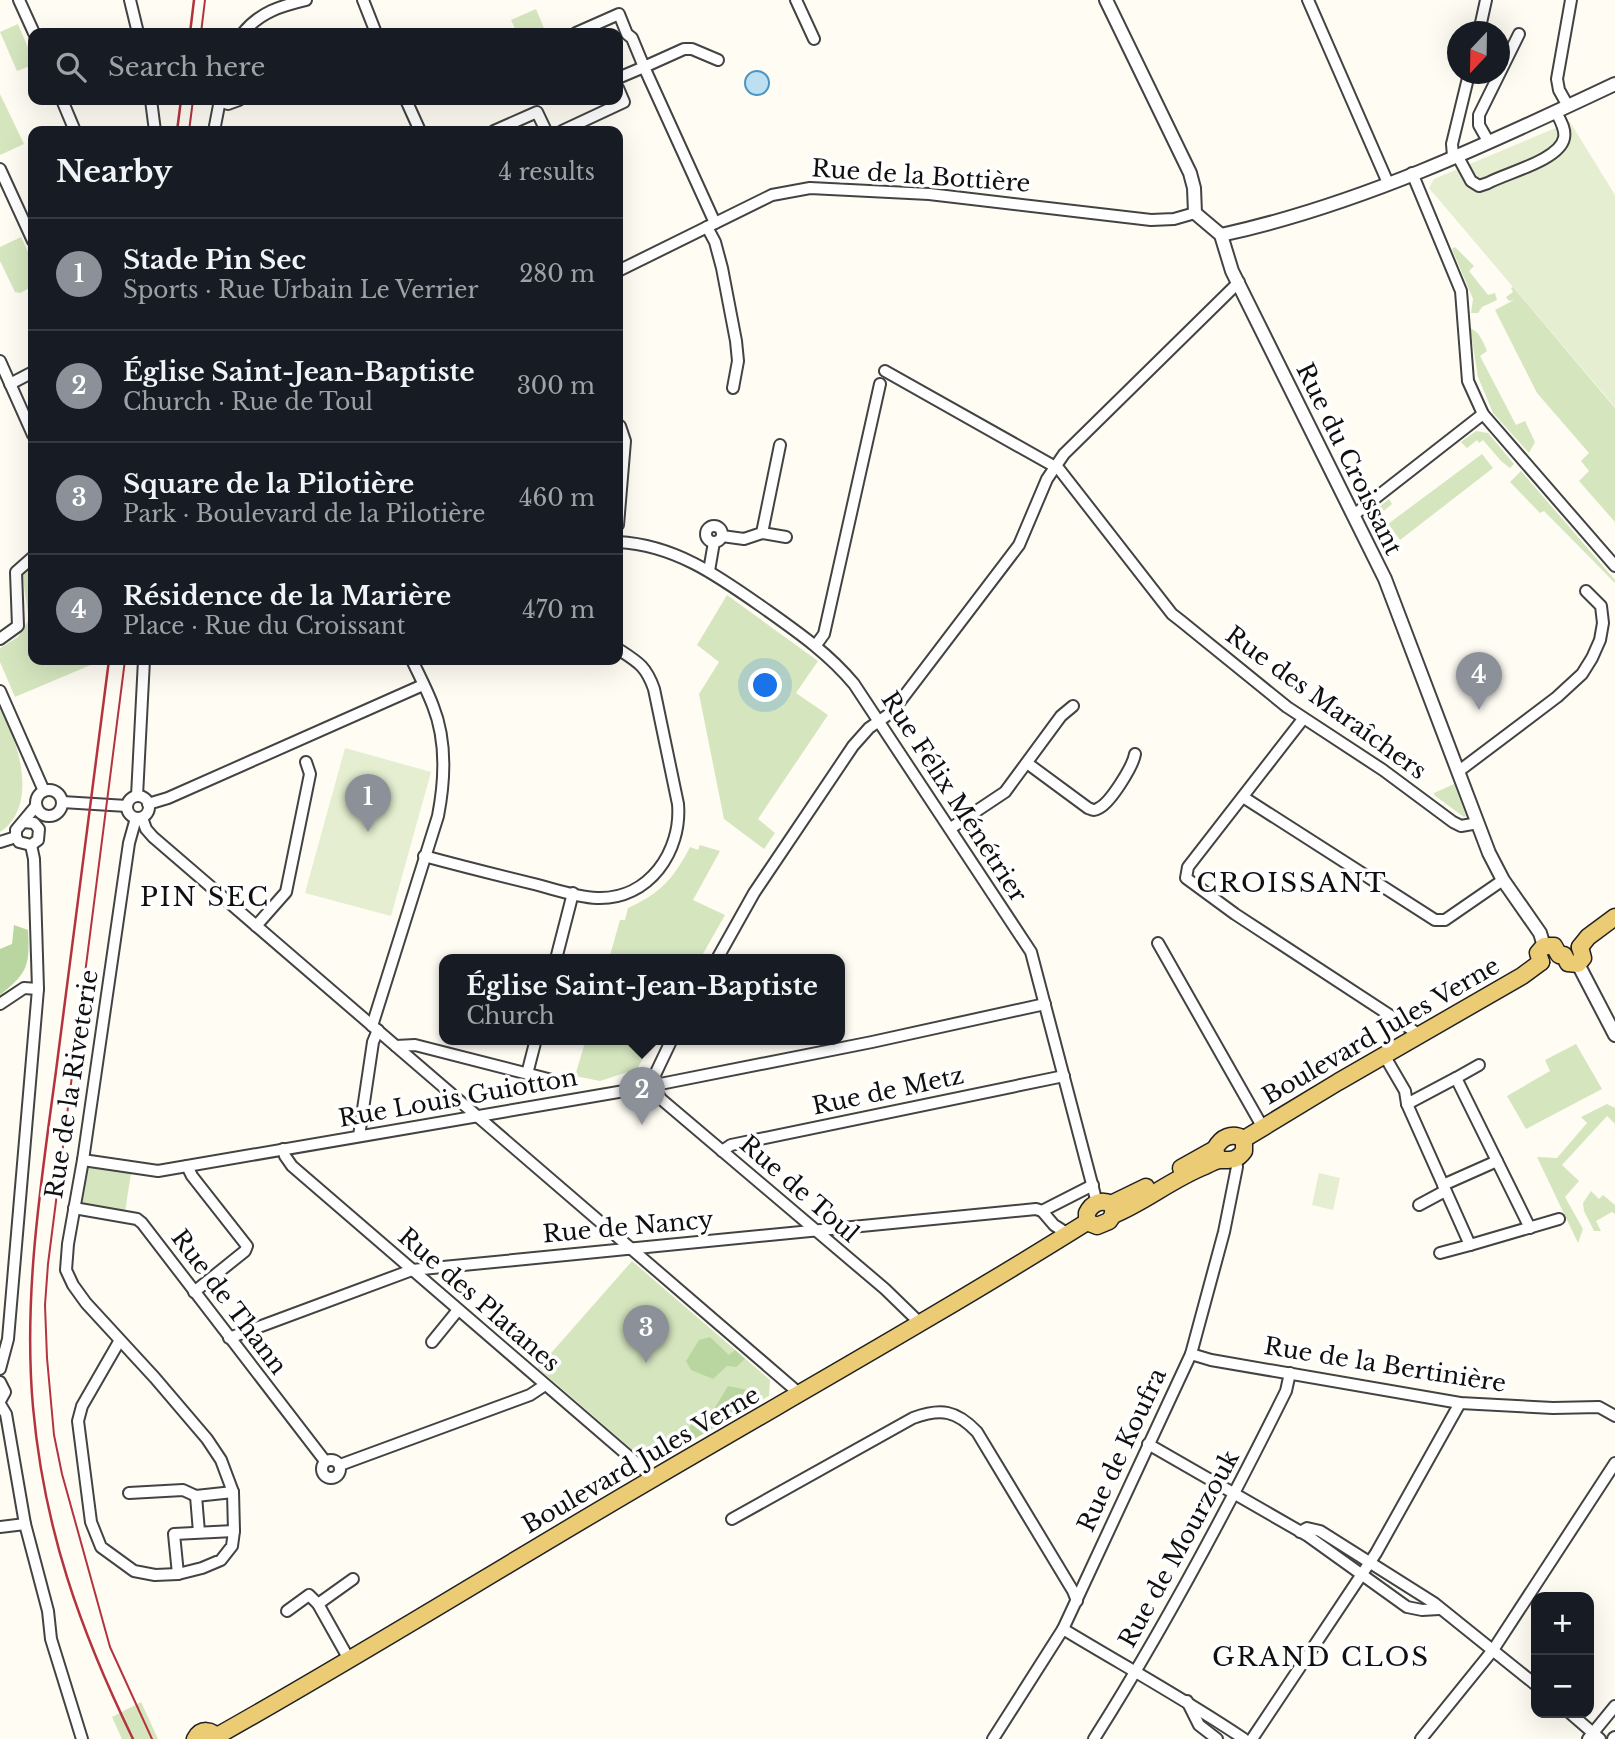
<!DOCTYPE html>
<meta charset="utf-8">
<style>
:root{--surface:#171b24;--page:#242831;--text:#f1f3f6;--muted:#9ea1a6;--line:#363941;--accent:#8c9099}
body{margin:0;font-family:"Libre Baskerville",serif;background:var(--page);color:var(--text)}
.controls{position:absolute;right:21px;bottom:21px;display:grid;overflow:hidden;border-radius:14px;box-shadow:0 7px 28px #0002}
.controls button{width:63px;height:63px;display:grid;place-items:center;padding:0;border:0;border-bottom:2px solid var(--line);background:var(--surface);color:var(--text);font:35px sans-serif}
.compass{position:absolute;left:1447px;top:21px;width:63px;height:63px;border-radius:50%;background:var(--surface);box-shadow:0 7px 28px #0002;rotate:202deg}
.you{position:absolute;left:766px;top:686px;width:24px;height:24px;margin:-18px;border:5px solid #fff;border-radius:50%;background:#1a73e8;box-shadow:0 0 0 10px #1a73e833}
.badge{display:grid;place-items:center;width:46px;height:46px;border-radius:50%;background:var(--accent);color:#fff;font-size:23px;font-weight:700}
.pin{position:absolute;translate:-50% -58px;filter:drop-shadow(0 2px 4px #0008)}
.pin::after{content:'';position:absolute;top:37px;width:24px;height:21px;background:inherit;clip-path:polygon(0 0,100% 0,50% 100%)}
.popup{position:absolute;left:439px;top:954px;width:406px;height:91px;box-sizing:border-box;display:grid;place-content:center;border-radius:14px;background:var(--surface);filter:drop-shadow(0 2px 5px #0005);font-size:23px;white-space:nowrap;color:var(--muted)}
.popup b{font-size:26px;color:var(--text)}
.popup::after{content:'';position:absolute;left:50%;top:100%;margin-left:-14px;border:14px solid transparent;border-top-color:var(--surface)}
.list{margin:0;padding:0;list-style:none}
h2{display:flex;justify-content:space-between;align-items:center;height:91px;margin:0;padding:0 28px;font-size:30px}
h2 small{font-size:23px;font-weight:400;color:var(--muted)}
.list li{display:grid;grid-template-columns:46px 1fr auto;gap:21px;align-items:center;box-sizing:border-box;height:112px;padding:0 28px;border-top:2px solid var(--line)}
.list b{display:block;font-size:26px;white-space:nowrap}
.list p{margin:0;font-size:23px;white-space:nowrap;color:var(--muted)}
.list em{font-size:23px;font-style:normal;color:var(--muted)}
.icon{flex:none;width:38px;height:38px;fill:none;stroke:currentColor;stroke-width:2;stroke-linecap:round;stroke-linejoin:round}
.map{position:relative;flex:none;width:1615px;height:1739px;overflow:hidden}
.search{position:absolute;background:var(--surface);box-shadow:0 7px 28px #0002;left:28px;top:28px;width:595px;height:77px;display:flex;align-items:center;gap:18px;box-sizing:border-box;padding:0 24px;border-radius:14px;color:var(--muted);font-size:26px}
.panel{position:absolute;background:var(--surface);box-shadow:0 7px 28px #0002;left:28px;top:126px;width:595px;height:539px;border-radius:14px}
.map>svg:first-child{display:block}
</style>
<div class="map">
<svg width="1615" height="1739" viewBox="0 0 1615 1739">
<rect width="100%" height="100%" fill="#fefcf3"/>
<g fill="#d5e6bf">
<path d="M 536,9 L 546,33 L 517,33 L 511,20 Z"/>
<path d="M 18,24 L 33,59 L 33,65 L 17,71 L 0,32 Z"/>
<path d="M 0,94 L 24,144 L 0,155 Z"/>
<path d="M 21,237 L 33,262 L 33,286 L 20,293 L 15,292 L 0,261 L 0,247 Z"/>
<path d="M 1455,247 L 1474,266 L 1469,271 L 1488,295 L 1495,293 L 1497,300 L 1482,307 L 1478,313 L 1471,313 L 1473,299 L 1452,249 Z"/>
<path d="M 1513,287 L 1615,408 L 1615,522 L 1579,481 L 1589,471 L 1581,461 L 1589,453 L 1537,393 L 1495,310 L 1514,300 L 1509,301 L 1506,297 L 1513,292 L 1511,288 Z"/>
<path d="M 1470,328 C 1480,332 1483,342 1487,351 L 1480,356 L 1516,425 L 1525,421 L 1535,442 L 1529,453 L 1493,413 L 1478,377 Z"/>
<path d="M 1476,431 L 1488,433 L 1514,464 L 1510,468 L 1501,461 L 1483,440 L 1479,443 L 1477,440 L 1467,448 L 1461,442 Z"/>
<path d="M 1482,454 L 1493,468 L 1400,540 L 1388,524 Z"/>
<path d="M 1521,471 L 1615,580 L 1615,583 L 1544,511 L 1540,513 L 1510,482 Z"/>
<path d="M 1389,499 L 1392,504 L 1380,514 L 1384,518 L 1382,520 L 1398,542 L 1385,552 L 1370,524 L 1373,512 Z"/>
<path d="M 33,563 L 33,660 L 94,660 L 93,664 L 15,697 L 0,662 L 0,648 L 18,637 L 29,620 L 22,572 Z"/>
<path d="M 727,595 L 818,661 L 796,693 L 828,715 L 758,819 L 775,833 L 764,849 L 724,819 L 699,694 L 719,662 L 697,645 Z"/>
<path d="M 0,709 C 19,742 39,806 0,832 Z"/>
<path d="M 1454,784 L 1466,816 L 1464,817 L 1434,795 L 1434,793 Z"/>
<path d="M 700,845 L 720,851 L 693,900 L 725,915 L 700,959 L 609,959 L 620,920 L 625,920 L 628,908 C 661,893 674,878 690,847 L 698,850 Z"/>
<path d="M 586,1039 L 654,1039 L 637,1069 L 600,1081 L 575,1076 Z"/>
<path d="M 1576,1044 L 1602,1089 L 1526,1129 L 1507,1096 L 1550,1071 L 1545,1060 Z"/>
<path d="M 1607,1104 L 1615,1108 L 1615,1124 L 1607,1116 L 1562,1165 L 1579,1181 L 1565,1197 L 1583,1229 L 1578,1243 L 1537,1157 L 1557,1158 L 1587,1123 L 1581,1117 Z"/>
<path d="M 88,1167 L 131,1173 L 125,1212 L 82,1205 Z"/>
<path d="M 1591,1191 L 1599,1199 L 1603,1195 L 1615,1205 L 1615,1214 L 1612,1212 L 1596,1221 L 1601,1231 L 1594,1231 L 1584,1211 L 1583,1203 Z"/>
<path d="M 632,1261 L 770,1380 L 769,1396 L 658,1460 L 643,1459 L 538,1368 Z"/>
<path d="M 141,1702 L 158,1739 L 122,1739 L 112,1717 Z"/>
</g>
<g fill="#bad6a0">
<path d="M 14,925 L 28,930 C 30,965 28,973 0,995 L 0,949 L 12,944 Z"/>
<path d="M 710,1337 L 729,1355 L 735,1350 L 745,1359 L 736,1367 L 727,1366 L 713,1379 L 691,1370 L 686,1361 L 699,1340 Z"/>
<path d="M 728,1386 L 748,1390 L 748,1408 L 690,1441 L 684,1433 L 691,1425 L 714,1409 Z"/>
</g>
<g fill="#e5eed0">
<path d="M 1570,122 L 1615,195 L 1615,407 L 1429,188 L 1434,179 Z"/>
<path d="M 345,748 L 431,772 L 391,916 L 305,893 Z"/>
<path d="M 1319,1173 L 1340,1178 L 1333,1210 L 1312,1205 Z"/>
</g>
<circle fill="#bcdff1" stroke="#4a96c2" stroke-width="2" cx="757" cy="83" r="12"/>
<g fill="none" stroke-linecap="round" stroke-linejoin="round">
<defs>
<g id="minor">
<path d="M 19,0 L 34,33"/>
<path d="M 130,0 L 138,33"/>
<path d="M 363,0 L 376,33"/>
<path d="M 796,0 L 814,39"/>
<path d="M 1308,0 L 1388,183"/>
<path d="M 1479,32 L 1486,0"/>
<path d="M 243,33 C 260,12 281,6 306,0"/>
<path d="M 576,33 L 619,14 L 627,34 L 632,38 L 644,67 L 684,49 L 692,49 L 718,60"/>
<path d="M 618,78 L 644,67 L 715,223"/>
<path d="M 62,100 L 75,131"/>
<path d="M 151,100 L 155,131"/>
<path d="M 406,100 L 420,131"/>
<path d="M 220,101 L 228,104 L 239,100"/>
<path d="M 1568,106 L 1559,90 L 1557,79 L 1571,0"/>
<path d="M 214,131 L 220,100"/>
<path d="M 494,131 L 537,112 L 546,131"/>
<path d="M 562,131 L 624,102 L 618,88"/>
<path d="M 1488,141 L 1479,125 L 1479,115 L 1519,34"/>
<path d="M 1457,155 L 1471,181 L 1479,186 L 1488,183 C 1506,173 1560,160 1564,138 C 1566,129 1560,120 1556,112"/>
<path d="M 1453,156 L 1452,144 L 1469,74"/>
<path d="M 0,169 L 33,241"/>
<path d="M 707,227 L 715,242 L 722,268 L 736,341 L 738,361 L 733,388"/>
<path d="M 618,271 L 772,195 L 810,188 L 929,194 L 1151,220 L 1174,219 L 1195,213"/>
<path d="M 0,361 L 33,435"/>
<path d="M 885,371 L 1059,469 L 1172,614 L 1181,621 L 1287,707 L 1383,770 L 1453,822 L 1461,826 L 1478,823"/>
<path d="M 10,384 L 33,372"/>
<path d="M 1483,414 L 1615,566"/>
<path d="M 1355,514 L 1483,414 L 1468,381 L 1461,291 L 1412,173"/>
<path d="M 618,525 L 625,441 L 620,426"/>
<circle cx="714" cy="534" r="8"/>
<path d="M 762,533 L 786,537"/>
<path d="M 722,536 L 744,539 L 762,533 L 780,445"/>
<path d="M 618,542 C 677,545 721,578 768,611 C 799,633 829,654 854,684 L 1031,952 L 1097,1203"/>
<path d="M 709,571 L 714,542"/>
<path d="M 0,639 L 18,626 L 16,572 L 33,557"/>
<path d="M 816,645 L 824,634 L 880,384"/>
<path d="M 0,691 L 44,791"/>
<path d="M 1303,719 L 1188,867 L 1186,878 L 1235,914 L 1420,1035"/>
<path d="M 1027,763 L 1088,808 C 1093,810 1094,811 1099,808 C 1111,802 1133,766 1135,754"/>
<path d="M 1459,771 L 1557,697 L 1582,674 L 1592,658 L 1600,640 L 1603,623 L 1601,606 L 1586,591"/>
<circle cx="49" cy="803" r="13"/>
<circle cx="138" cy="807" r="11"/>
<path d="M 137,796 L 144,660"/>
<path d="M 1243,797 L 1435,920 L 1445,920 L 1503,880"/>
<path d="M 62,802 L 127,806"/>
<path d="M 148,804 L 168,798 L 423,685"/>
<path d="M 142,818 L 146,829 L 153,837 L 800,1394"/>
<path d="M 23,822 L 34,823 L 39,829 L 38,840 L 31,845 L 19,842 L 16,837 L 16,830 L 36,806"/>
<path d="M 951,828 L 1005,792 L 1061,716 L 1073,706"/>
<path d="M 0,842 L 16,837"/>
<path d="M 424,856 C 461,866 497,875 534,884 C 554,889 576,897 597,898 C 649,900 682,851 678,804 L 654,689 C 646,666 638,662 618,649"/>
<path d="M 256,926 L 286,892 L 310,774 L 306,762"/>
<path d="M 1158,943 L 1262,1126"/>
<path d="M 556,959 L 573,893"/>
<path d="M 717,959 L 754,893 L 853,746 L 869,728 L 892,712 L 1019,545 L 1047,479 L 1064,454 L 1239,282"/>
<path d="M 0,1004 L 24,988 L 38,989"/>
<path d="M 372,1026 L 438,816 C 445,780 447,741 433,706 C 427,690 419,675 412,660"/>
<path d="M 396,1046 L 415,1045 L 552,1080"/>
<path d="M 1384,1055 L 1405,1091 L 1407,1104 L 1470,1245 L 1559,1219"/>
<path d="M 527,1074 L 536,1039"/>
<path d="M 1456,1078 L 1479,1065"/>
<path d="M 652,1085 L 661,1099 L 885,1289 L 921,1324"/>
<path d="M 652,1085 L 652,1081 L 672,1039"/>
<path d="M 1407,1104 L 1456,1078 L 1530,1228"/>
<path d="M 359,1136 L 373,1042 L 378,1030"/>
<path d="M 283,1149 L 285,1156 L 292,1166 L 654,1478"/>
<path d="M 722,1151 L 731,1145 L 1064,1076"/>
<path d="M 83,1160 L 158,1171 L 630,1090 L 872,1042 L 1045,1004"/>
<path d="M 187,1166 L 192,1176 L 247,1246 L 245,1251 L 194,1292"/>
<path d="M 1443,1185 L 1497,1161"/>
<path d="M 1419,1205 L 1445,1191"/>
<path d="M 74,1208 L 137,1219 L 142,1223 L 325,1461"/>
<path d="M 1042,1211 L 1054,1225 L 1068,1234"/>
<path d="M 1440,1253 L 1470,1245"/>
<path d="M 229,1338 L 412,1270 L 1036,1209 L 1042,1211 L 1093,1185"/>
<path d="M 120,1340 L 82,1406 L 78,1421 L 91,1522 L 101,1547 L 134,1571 L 155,1575 L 178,1574 L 202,1568 L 221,1560 L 232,1546 L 234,1531 L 233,1492 L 221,1460 L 207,1439 L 155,1378 L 86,1303 L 73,1285 L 66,1270 L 68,1244 L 83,1160 L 129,843 L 136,818"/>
<path d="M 432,1342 L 458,1310"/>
<path d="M 1191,1354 L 1211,1360 L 1460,1403 L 1553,1408 L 1599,1407 L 1615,1416"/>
<path d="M 0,1369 L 8,1339 L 38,989 L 34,859 L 31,845"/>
<path d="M 0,1382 L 5,1392 L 0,1401"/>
<path d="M 0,1404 L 6,1414 L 25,1524 L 48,1611 L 51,1639 L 82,1739"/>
<path d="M 1148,1444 L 1308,1536 L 1407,1607 L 1422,1610 L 1439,1609"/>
<circle cx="331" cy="1469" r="9"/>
<path d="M 340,1465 L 530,1395 L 545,1385"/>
<path d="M 129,1493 L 183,1490 L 196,1496 L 233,1492"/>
<path d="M 196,1496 L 199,1532"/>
<path d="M 732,1519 L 913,1418 C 941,1408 956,1410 977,1432 L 1073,1591 L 1077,1601"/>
<path d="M 0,1527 L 25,1524"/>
<path d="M 1300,1532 L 1307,1528 L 1320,1531 L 1434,1603 L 1536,1685"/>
<path d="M 178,1574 L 174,1534 L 234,1531"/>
<path d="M 318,1604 L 353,1579"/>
<path d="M 287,1611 L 309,1595 L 318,1604 L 350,1661"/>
<path d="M 1063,1629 C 1124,1666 1185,1699 1244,1739"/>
<path d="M 1187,1701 L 1199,1725 L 1217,1739"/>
<path d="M 1570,1713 L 1600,1739"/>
<path d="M 993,1739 L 1063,1629 L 1191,1354 L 1224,1232 L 1237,1167 L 1236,1159"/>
<path d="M 1094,1739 C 1165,1627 1227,1510 1286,1391 L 1290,1373"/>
<path d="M 1252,1739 L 1376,1553 L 1460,1403"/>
<path d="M 1421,1739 L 1493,1650 L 1615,1463"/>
<path d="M 1588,1739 L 1615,1706"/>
</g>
<g id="tertiary">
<path d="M 1106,0 L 1190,173 L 1194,188 L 1195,213 L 1221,235 L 1232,271 L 1385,579 L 1489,853 L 1503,880 L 1540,933 L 1544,946"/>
<path d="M 1221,235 C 1359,205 1488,144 1615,84"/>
<path d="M 1578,964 L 1615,1035"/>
<path d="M 1614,1739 L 1615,1738"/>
</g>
<g id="primary">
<path d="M 1580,947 L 1588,937 L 1615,917"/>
<path d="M 1564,955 L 1568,963 L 1578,964 L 1583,958 L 1580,947"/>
<path d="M 1541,962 L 1538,953 L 1544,946 L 1554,946 L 1559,955"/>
<path d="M 1244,1139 L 1338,1082 L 1522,976 L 1541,962"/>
<path d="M 1217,1157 L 1215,1149 C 1221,1137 1232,1132 1244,1139"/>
<path d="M 1181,1168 L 1215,1149"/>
<path d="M 1111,1204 L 1146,1187"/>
<path d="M 1113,1215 C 1145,1202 1172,1179 1205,1166 C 1209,1164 1216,1160 1221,1160 C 1231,1160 1237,1161 1244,1151 L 1244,1139"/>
<path d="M 1087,1222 L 1097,1226 L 1109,1221 L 1113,1215 L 1113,1206"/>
<path d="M 1087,1222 L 1087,1213 C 1092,1203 1101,1199 1111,1204"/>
<path d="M 217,1736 C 365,1653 508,1563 654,1478 C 799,1393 945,1311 1087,1222"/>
<path d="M 195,1739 C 201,1728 212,1729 218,1739"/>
</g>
</defs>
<use href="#minor" stroke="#434343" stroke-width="14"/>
<use href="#tertiary" stroke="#434343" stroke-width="16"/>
<use href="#primary" stroke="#212121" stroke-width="19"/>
<use href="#minor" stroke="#fff" stroke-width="10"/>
<use href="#tertiary" stroke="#fff" stroke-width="12"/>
<use href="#primary" stroke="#eccb75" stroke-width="16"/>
<g stroke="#b4333e" stroke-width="2">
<path d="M 201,33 L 205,0"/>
<path d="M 189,131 L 193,100"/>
<path d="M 125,660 L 48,1264 L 45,1305 L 47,1358 L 54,1435 L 62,1474 L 110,1647 L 152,1739"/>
</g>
<g stroke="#b4333e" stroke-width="2.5">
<path d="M 190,33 L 194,0"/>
<path d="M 177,131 L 181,100"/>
<path d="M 109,660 C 92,797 74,934 56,1071 C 41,1183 23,1295 33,1407 C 44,1529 80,1630 133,1739"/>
</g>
</g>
<g text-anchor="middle" stroke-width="7" stroke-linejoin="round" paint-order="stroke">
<g font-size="24" fill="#101010" stroke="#fff">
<text transform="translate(921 176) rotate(4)" y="8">Rue de la Bottière</text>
<text transform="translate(1349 459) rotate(64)" y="8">Rue du Croissant</text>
<text transform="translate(1326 703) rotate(36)" y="8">Rue des Maraîchers</text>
<text transform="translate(954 797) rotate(57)" y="8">Rue Félix Ménétrier</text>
<text transform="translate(1381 1031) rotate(-30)" y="8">Boulevard Jules Verne</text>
<text transform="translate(72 1084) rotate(-81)" y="8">Rue de la Riveterie</text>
<text transform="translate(888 1091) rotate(-12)" y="8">Rue de Metz</text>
<text transform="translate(458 1098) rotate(-10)" y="8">Rue Louis Guiotton</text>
<text transform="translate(799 1189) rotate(41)" y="8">Rue de Toul</text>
<text transform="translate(628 1227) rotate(-5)" y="8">Rue de Nancy</text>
<text transform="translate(479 1300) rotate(41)" y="8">Rue des Platanes</text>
<text transform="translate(229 1302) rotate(53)" y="8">Rue de Thann</text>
<text transform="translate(1385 1365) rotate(9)" y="8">Rue de la Bertinière</text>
<text transform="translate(1122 1450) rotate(-65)" y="8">Rue de Koufra</text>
<text transform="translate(641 1460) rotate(-30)" y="8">Boulevard Jules Verne</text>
<text transform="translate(1179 1549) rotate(-61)" y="8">Rue de Mourzouk</text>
</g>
<g font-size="26" letter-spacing="2" fill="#101010" stroke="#fff">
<text x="1292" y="892">CROISSANT</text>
<text x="205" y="906">PIN SEC</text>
<text x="1321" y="1666">GRAND CLOS</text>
</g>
</g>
</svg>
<div class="controls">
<button>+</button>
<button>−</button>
</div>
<svg class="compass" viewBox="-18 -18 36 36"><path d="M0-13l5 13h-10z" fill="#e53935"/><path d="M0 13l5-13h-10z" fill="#9ea1a6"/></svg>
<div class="you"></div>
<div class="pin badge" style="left:368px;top:832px">1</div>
<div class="pin badge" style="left:642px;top:1125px">2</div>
<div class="popup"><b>Église Saint-Jean-Baptiste</b>Church</div>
<div class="pin badge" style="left:646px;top:1363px">3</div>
<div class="pin badge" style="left:1479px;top:710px">4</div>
<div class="search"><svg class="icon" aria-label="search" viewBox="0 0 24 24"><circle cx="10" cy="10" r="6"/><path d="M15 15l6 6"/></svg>Search here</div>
<section class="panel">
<h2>Nearby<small>4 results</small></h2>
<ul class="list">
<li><span class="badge">1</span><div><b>Stade Pin Sec</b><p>Sports · Rue Urbain Le Verrier</p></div><em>280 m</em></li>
<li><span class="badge">2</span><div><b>Église Saint-Jean-Baptiste</b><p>Church · Rue de Toul</p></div><em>300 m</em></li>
<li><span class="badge">3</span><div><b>Square de la Pilotière</b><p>Park · Boulevard de la Pilotière</p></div><em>460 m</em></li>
<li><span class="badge">4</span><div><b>Résidence de la Marière</b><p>Place · Rue du Croissant</p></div><em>470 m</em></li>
</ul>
</section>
</div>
